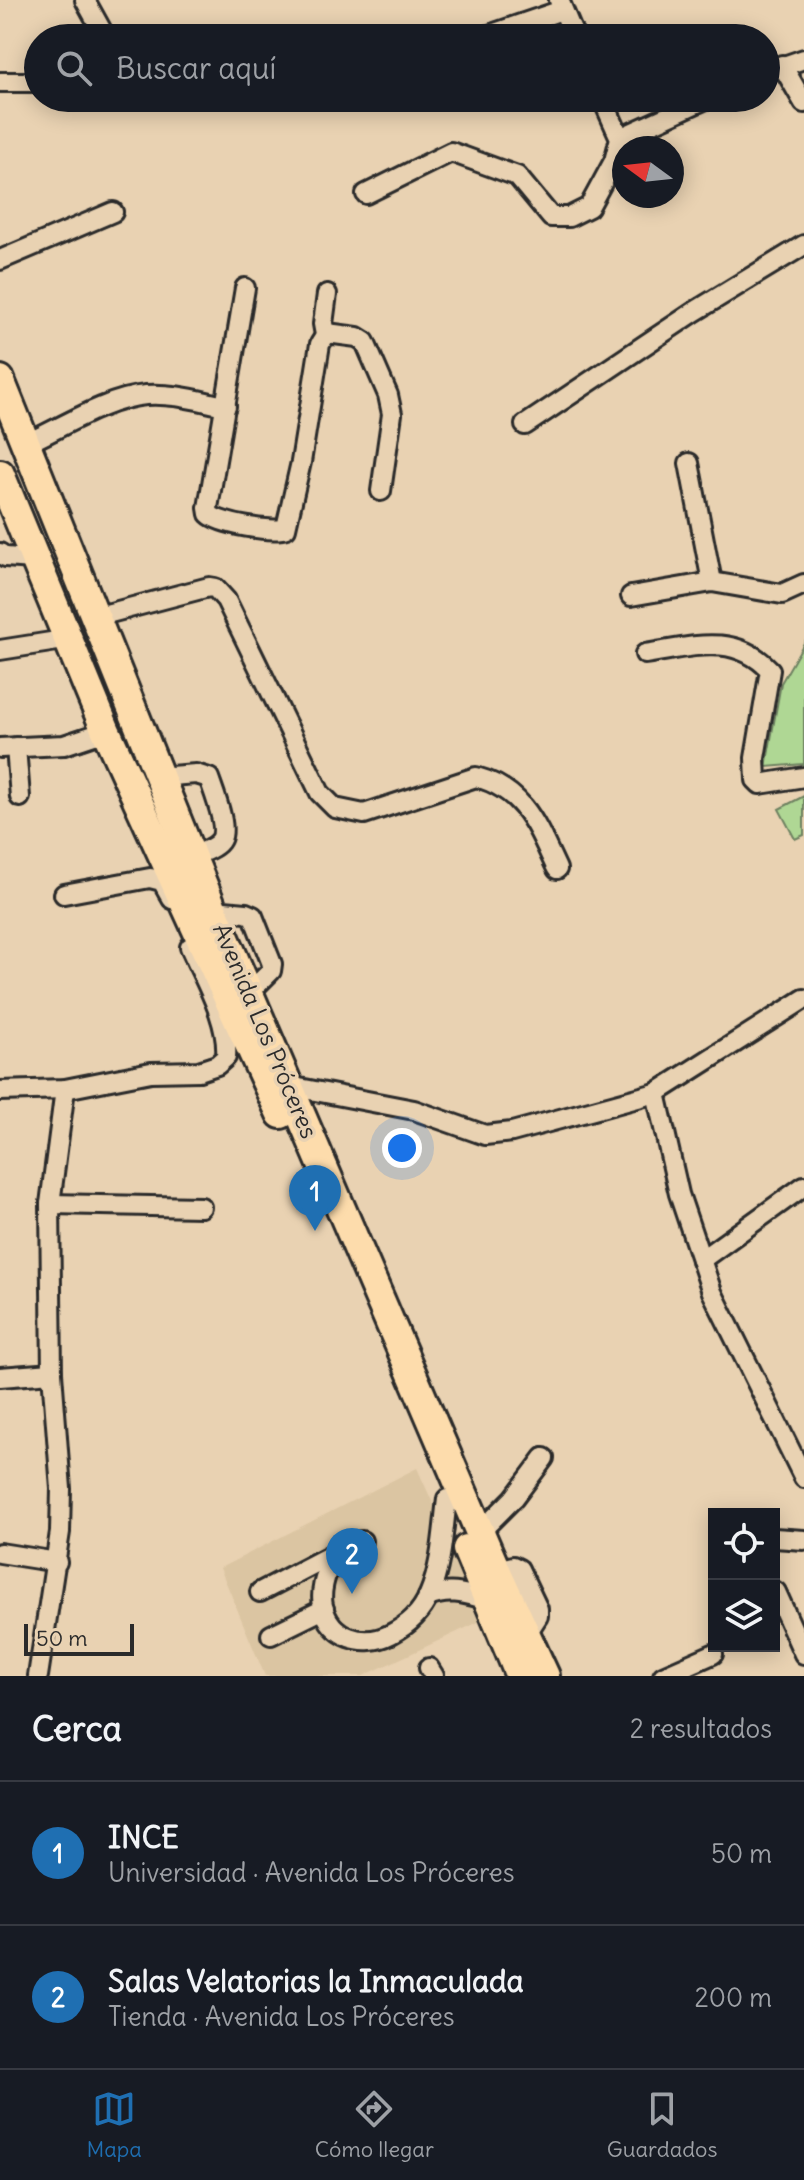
<!DOCTYPE html>
<html lang="es">
<meta charset="utf-8">
<style>
:root{--surface:#171b24;--page:#20242c;--text:#f1f3f6;--muted:#9ea1a6;--line:#363941;--accent:#1f6fb2}
body{margin:0;font-family:Delius,sans-serif;background:var(--page);color:var(--text)}
.controls{position:absolute;right:24px;bottom:24px;display:grid;overflow:hidden;border-radius:0px;box-shadow:0 4px 20px #0003}
.controls button{width:72px;height:72px;display:grid;place-items:center;padding:0;border:0;border-bottom:2px solid var(--line);background:var(--surface);color:var(--text);font:40px sans-serif}
.compass{position:absolute;left:612px;top:136px;width:72px;height:72px;border-radius:50%;background:var(--surface);box-shadow:0 4px 20px #0003;rotate:285deg}
.scale{position:absolute;left:24px;bottom:20px;width:110px;box-sizing:border-box;padding-left:8px;border:4px solid #2b2b2b;border-top:0;font-size:22px;line-height:28px;white-space:nowrap;color:#2b2b2b;-webkit-text-stroke:6px #e9d2b2;paint-order:stroke}
.you{position:absolute;left:402px;top:1148px;width:28px;height:28px;margin:-20px;border:6px solid #fff;border-radius:50%;background:#1a73e8;box-shadow:0 0 0 12px #1a73e833}
.badge{display:grid;place-items:center;width:52px;height:52px;border-radius:50%;background:var(--accent);color:#fff;font-size:26px;font-weight:700}
.pin{position:absolute;translate:-50% -66px;filter:drop-shadow(0 2px 4px #0008)}
.pin::after{content:'';position:absolute;top:42px;width:28px;height:24px;background:inherit;clip-path:polygon(0 0,100% 0,50% 100%)}
.list{margin:0;padding:0;list-style:none}
h2{display:flex;justify-content:space-between;align-items:center;height:104px;margin:0;padding:0 32px;font-size:34px}
h2 small{font-size:26px;font-weight:400;color:var(--muted)}
.list li{display:grid;grid-template-columns:52px 1fr auto;gap:24px;align-items:center;box-sizing:border-box;height:144px;padding:0 32px;border-top:2px solid var(--line)}
.list b{display:block;font-size:30px;white-space:nowrap}
.list p{margin:0;font-size:26px;white-space:nowrap;color:var(--muted)}
.list em{font-size:26px;font-style:normal;color:var(--muted)}
.icon{flex:none;width:44px;height:44px;fill:none;stroke:currentColor;stroke-width:2;stroke-linecap:round;stroke-linejoin:round}
.map{position:relative;flex:none;width:804px;height:1676px;overflow:hidden}
.search{position:absolute;background:var(--surface);box-shadow:0 4px 20px #0003;left:24px;right:24px;top:24px;height:88px;display:flex;align-items:center;gap:20px;box-sizing:border-box;padding:0 28px;border-radius:44px;color:var(--muted);font-size:30px}
.sheet{height:392px;background:var(--surface)}
nav{display:flex;justify-content:space-around;align-items:center;box-sizing:border-box;height:112px;border-top:2px solid var(--line);background:var(--surface);font-size:22px;color:var(--muted)}
nav a{display:grid;justify-items:center;gap:4px}
nav .on{color:var(--accent)}
.map>svg:first-child{display:block}
</style>
<div class="map">
<svg width="804" height="1676" viewBox="0 0 804 1676">
<rect width="100%" height="100%" fill="#e9d2b2"/>
<filter id="ink" filterUnits="userSpaceOnUse"><feTurbulence type="fractalNoise" baseFrequency=".0125" numOctaves="2"/><feDisplacementMap in="SourceGraphic" scale="16" xChannelSelector="R" yChannelSelector="G"/><feConvolveMatrix kernelMatrix="1 2 1 2 8 2 1 2 1" color-interpolation-filters="sRGB"/></filter>
<g filter="url(#ink)">
<path fill="#dbc5a2" d="M 417,1468 L 485,1619 L 363,1676 L 265,1676 L 220,1568 Z"/>
<g fill="#afd794" stroke="#6d8160" stroke-width="2">
<path d="M 804,643 L 804,764 L 766,767 L 781,683 Z"/>
<path d="M 804,796 L 804,835 L 795,839 L 779,809 Z"/>
</g>
<g fill="none" stroke-linecap="round" stroke-linejoin="round">
<defs>
<g id="minor">
<path d="M 85,0 L 106,38"/>
<path d="M 559,0 L 575,38"/>
<path d="M 480,38 L 562,10"/>
<path d="M 782,65 L 804,103"/>
<path d="M 766,72 L 804,59"/>
<path d="M 0,82 L 38,82"/>
<path d="M 620,138 L 708,98"/>
<path d="M 366,194 L 451,152 L 517,176 L 551,217 L 569,217 L 589,207 L 614,161 L 620,138 L 602,98"/>
<path d="M 0,260 L 113,212"/>
<path d="M 245,288 L 208,508 L 209,514 C 219,524 273,533 286,528 L 301,462 L 320,344 L 327,333 L 357,337 L 365,342 L 388,395 L 392,414 L 381,491"/>
<path d="M 325,335 L 323,324 L 327,294"/>
<path d="M 525,425 L 694,312 L 804,245"/>
<path d="M 25,444 C 61,428 107,398 146,395 C 173,393 200,401 226,406"/>
<path d="M 689,463 L 712,582"/>
<path d="M 0,553 L 5,557 L 34,559"/>
<path d="M 631,596 L 712,582 L 782,594 L 804,584"/>
<path d="M 95,617 L 209,587 L 215,588 L 226,600 L 320,793 L 335,808 L 364,814 L 476,777 C 525,790 537,827 557,869"/>
<path d="M 0,650 L 70,639"/>
<path d="M 645,654 C 692,647 734,632 770,670 L 755,758 L 756,780 L 760,784 L 804,777"/>
<path d="M 16,747 L 20,797"/>
<path d="M 0,748 L 64,745 L 106,731"/>
<path d="M 158,777 L 196,774 L 209,778 C 214,793 229,829 220,841 C 214,849 200,853 192,856"/>
<path d="M 64,894 L 150,878 L 162,881 L 172,899"/>
<path d="M 213,910 L 246,913 L 253,916 L 272,964 L 271,971 L 249,993"/>
<path d="M 289,1086 L 414,1110 L 485,1135 L 512,1132 L 656,1093 L 804,999"/>
<path d="M 0,1091 L 65,1089 L 151,1072 L 199,1071 L 217,1065 L 226,1057 C 229,1020 204,980 190,947"/>
<path d="M 656,1093 L 679,1194 L 712,1292 L 804,1478"/>
<path d="M 50,1204 L 201,1207"/>
<path d="M 701,1260 L 804,1186"/>
<path d="M 0,1377 L 52,1373"/>
<path d="M 480,1532 L 514,1498 L 544,1458"/>
<path d="M 774,1538 L 804,1540"/>
<path d="M 362,1541 C 357,1542 348,1542 344,1544 C 336,1548 332,1557 330,1564 C 325,1577 320,1591 323,1606 C 330,1638 364,1648 391,1634 C 408,1625 421,1614 429,1595 C 442,1565 443,1531 447,1499"/>
<path d="M 0,1553 L 57,1562"/>
<path d="M 496,1570 L 513,1566 L 519,1569 L 538,1609 L 538,1616 L 527,1633"/>
<path d="M 260,1592 L 333,1554"/>
<path d="M 776,1592 L 804,1654"/>
<path d="M 428,1597 C 450,1588 466,1594 488,1600"/>
<path d="M 271,1635 L 324,1609"/>
<path d="M 429,1668 L 434,1676"/>
<path d="M 38,1676 L 60,1532 L 61,1489 L 52,1373 L 50,1204 L 65,1089"/>
<path d="M 663,1676 L 713,1654"/>
</g>
<g id="highway">
<path d="M 0,380 L 213,910 L 496,1570 L 545,1676"/>
<path d="M 0,474 L 106,731 L 281,1114"/>
<path d="M 467,1549 L 520,1676"/>
</g>
</defs>
<use href="#minor" stroke="#2b2b2b" stroke-width="24"/>
<use href="#highway" stroke="#2b2b2b" stroke-width="34"/>
<use href="#minor" stroke="#e9d2b2" stroke-width="18"/>
<use href="#highway" stroke="#fddcac" stroke-width="28"/>
</g>
</g>
<g text-anchor="middle" stroke-width="7" stroke-linejoin="round" paint-order="stroke">
<g font-size="24" fill="#2b2b2b" stroke="#e9d2b2">
<text transform="translate(265 1031) rotate(67)" y="8">Avenida Los Próceres</text>
</g>
</g>
</svg>
<div class="controls">
<button><svg class="icon" aria-label="locate" viewBox="0 0 24 24"><circle cx="12" cy="12" r="6"/><path d="M12 2v4M12 18v4M2 12h4M18 12h4"/></svg></button>
<button><svg class="icon" aria-label="layers" viewBox="0 0 24 24"><path d="M12 4l9 5-9 5-9-5zM3 14l9 5 9-5"/></svg></button>
</div>
<svg class="compass" viewBox="-18 -18 36 36"><path d="M0-13l5 13h-10z" fill="#e53935"/><path d="M0 13l5-13h-10z" fill="#9ea1a6"/></svg>
<div class="scale">50 m</div>
<div class="you"></div>
<div class="pin badge" style="left:315px;top:1231px">1</div>
<div class="pin badge" style="left:352px;top:1594px">2</div>
<div class="search"><svg class="icon" aria-label="search" viewBox="0 0 24 24"><circle cx="10" cy="10" r="6"/><path d="M15 15l6 6"/></svg>Buscar aquí</div>
</div>
<section class="sheet">
<h2>Cerca<small>2 resultados</small></h2>
<ul class="list">
<li><span class="badge">1</span><div><b>INCE</b><p>Universidad · Avenida Los Próceres</p></div><em>50 m</em></li>
<li><span class="badge">2</span><div><b>Salas Velatorias la Inmaculada</b><p>Tienda · Avenida Los Próceres</p></div><em>200 m</em></li>
</ul>
</section>
<nav>
<a class="on"><svg class="icon" aria-label="map" viewBox="0 0 24 24"><path d="M3 6l6-2 6 2 6-2v14l-6 2-6-2-6 2zM9 4v14M15 6v14"/></svg>Mapa</a>
<a><svg class="icon" aria-label="directions" viewBox="0 0 24 24"><path d="M12 3l9 9-9 9-9-9zM9 14v-3h6M13 9l2 2-2 2"/></svg>Cómo llegar</a>
<a><svg class="icon" aria-label="saved" viewBox="0 0 24 24"><path d="M7 4h10v16l-5-4-5 4z"/></svg>Guardados</a>
</nav>
